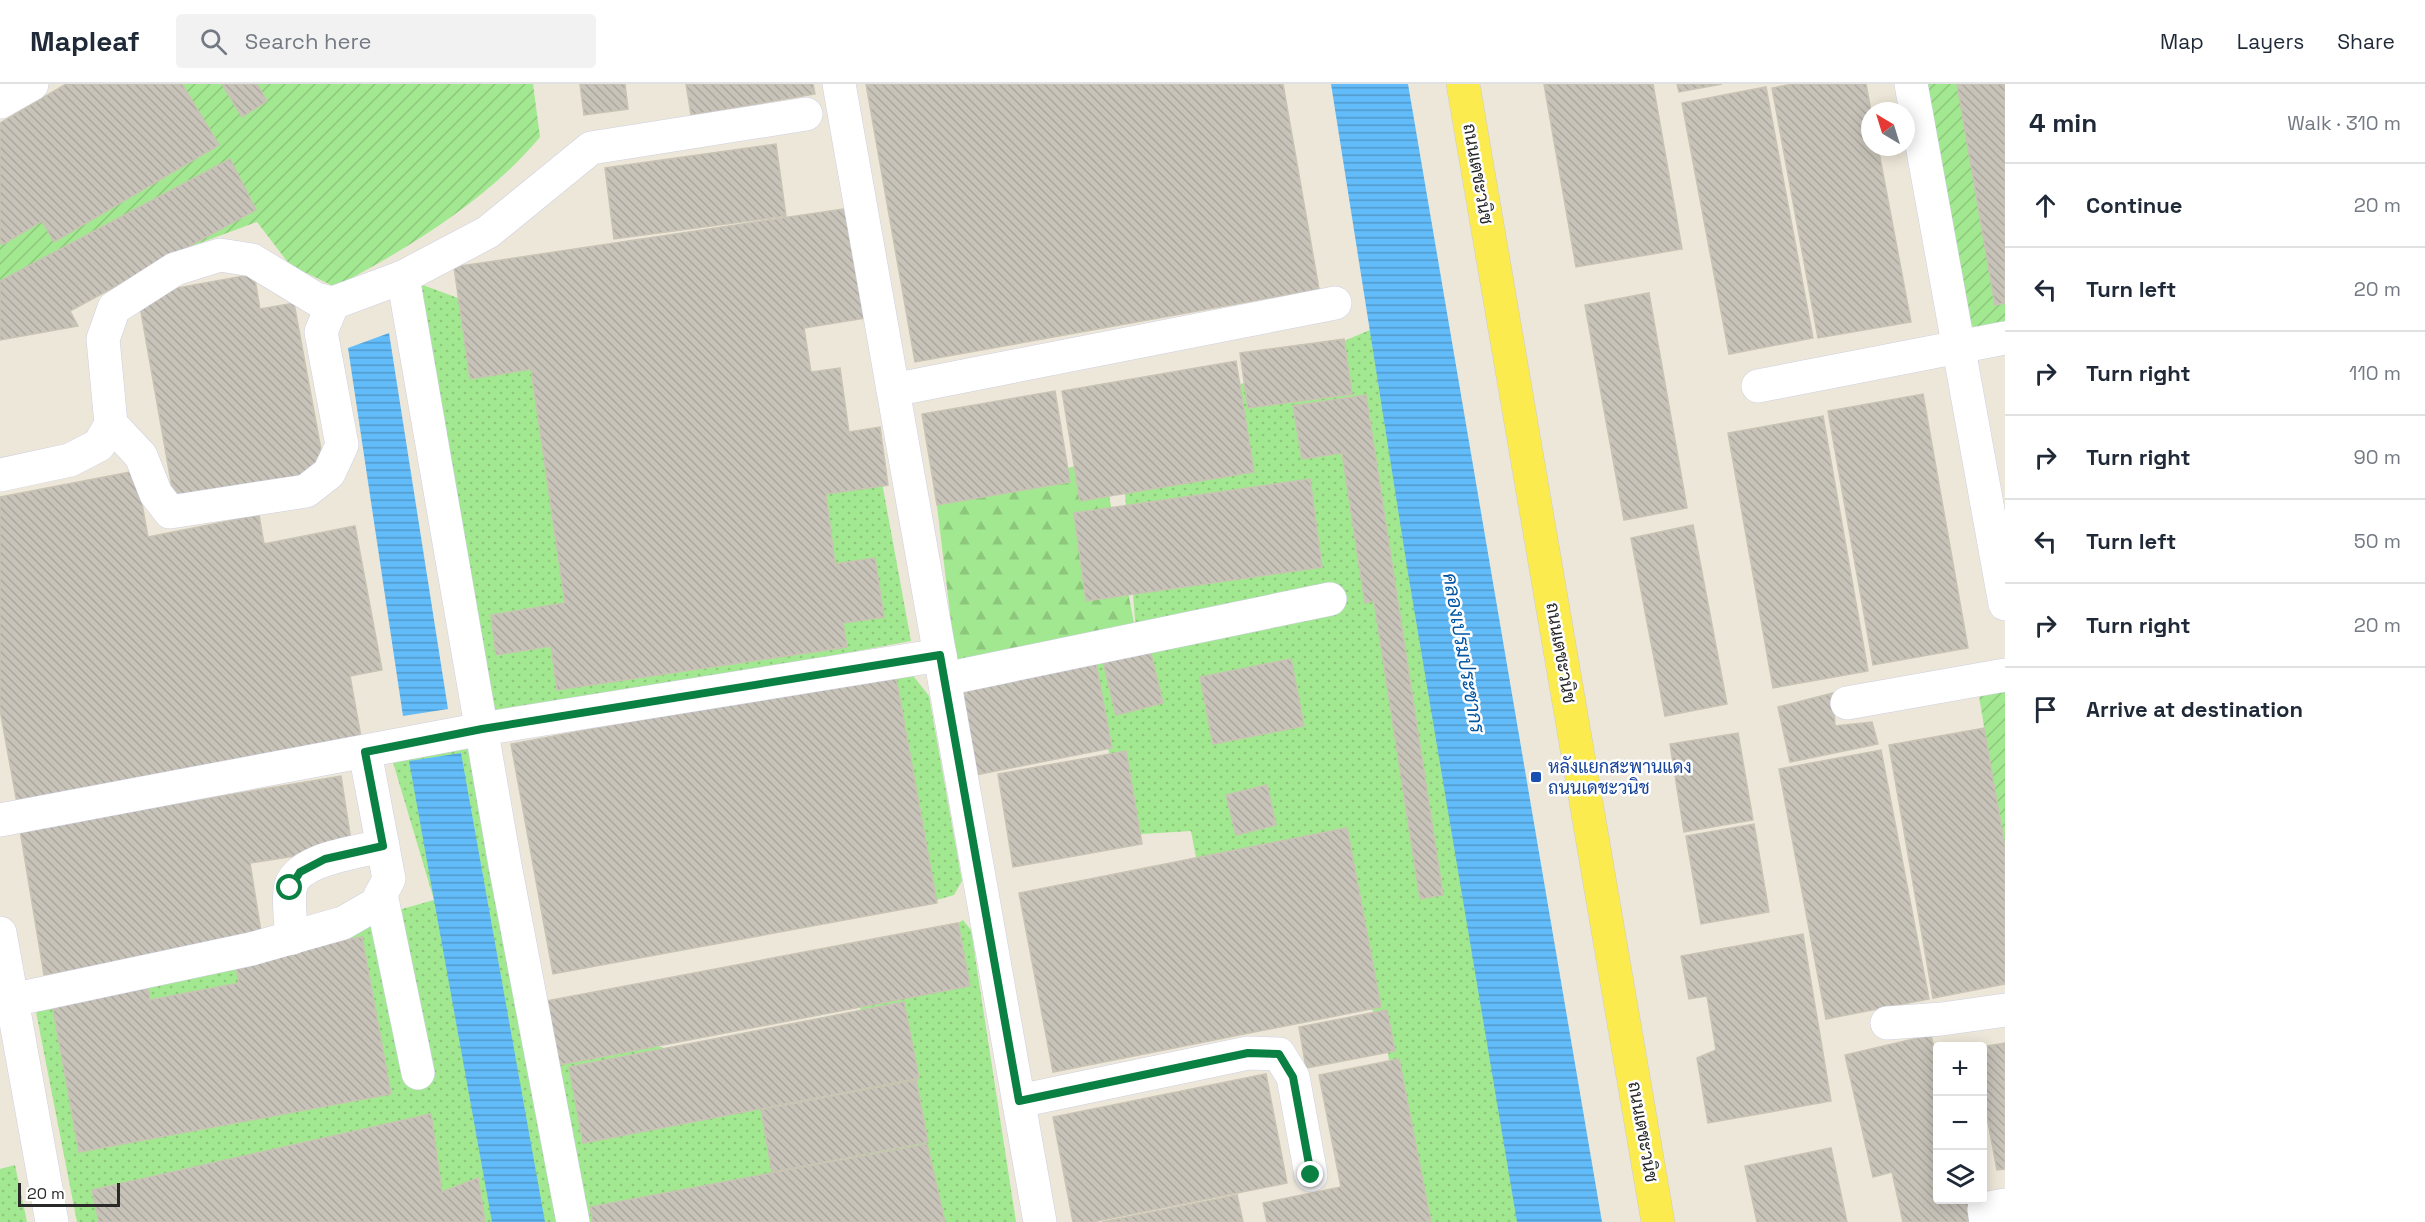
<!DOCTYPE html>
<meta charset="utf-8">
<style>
:root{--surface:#fff;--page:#f2f2f3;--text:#1f2937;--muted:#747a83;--line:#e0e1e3}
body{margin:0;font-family:"Space Grotesk",Sarabun,sans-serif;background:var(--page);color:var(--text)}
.controls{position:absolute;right:18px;bottom:18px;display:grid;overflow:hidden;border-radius:6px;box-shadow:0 3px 15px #0003}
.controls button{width:54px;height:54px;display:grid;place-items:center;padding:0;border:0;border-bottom:2px solid var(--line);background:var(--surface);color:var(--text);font:30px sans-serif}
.compass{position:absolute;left:1861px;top:18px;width:54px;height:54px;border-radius:50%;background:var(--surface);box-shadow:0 3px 15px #0003;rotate:322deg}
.scale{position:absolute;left:18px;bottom:15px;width:102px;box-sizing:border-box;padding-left:6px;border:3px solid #292929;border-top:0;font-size:16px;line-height:21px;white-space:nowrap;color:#292929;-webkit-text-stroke:4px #fff;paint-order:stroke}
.stop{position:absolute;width:18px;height:18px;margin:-14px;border:4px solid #0b8043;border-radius:50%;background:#fff}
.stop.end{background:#0b8043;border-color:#fff;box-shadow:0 2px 6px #0008}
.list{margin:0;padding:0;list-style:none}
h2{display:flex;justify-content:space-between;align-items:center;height:78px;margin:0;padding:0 24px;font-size:26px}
h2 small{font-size:20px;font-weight:400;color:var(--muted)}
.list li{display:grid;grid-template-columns:39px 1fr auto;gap:18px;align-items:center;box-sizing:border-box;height:84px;padding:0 24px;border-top:2px solid var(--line)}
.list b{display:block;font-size:22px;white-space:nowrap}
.list em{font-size:20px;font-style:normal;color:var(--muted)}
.icon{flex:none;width:33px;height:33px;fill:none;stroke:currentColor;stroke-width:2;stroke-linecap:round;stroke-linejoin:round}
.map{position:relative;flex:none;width:2005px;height:1138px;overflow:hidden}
header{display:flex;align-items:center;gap:36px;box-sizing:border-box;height:84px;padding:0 30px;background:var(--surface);border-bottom:2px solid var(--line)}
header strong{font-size:28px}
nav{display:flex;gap:33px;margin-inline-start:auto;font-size:21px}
.search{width:420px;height:54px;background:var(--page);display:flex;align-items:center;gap:15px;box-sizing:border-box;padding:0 21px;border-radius:6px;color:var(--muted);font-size:22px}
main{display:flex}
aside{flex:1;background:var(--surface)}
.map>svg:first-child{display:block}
</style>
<header>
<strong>Mapleaf</strong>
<div class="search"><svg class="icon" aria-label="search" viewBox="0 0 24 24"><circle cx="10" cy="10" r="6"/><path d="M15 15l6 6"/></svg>Search here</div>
<nav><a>Map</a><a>Layers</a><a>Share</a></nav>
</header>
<main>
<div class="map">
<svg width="2005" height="1138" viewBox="0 0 2005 1138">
<defs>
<pattern id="grass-dots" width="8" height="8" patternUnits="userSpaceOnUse" patternTransform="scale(1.5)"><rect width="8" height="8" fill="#a2e890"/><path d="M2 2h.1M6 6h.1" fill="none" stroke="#8cc77c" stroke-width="1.8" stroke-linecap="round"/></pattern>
<pattern id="forest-firs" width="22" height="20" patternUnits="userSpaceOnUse" patternTransform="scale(1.5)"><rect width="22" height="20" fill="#a2e890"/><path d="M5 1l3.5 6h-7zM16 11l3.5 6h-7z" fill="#8cc77c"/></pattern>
<pattern id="garden-furrows" width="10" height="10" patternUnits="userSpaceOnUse" patternTransform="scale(1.5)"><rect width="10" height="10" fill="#a2e890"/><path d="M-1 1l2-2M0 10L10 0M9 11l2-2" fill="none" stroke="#8cc77c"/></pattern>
<pattern id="water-rules" width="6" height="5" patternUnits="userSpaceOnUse" patternTransform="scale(1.5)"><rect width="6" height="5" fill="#62bcf9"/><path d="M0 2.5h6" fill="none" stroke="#5199ca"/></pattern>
<pattern id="building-back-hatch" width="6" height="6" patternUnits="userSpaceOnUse" patternTransform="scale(1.5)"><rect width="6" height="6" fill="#c8c3b9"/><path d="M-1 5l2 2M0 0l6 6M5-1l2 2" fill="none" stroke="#aca89f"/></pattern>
</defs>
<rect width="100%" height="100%" fill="#ede7d9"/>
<g fill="url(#grass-dots)">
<path d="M 415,198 L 877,371 L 911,557 L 491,635 Z"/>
<path d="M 1370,246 L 1518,1138 L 1413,1138 L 1386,956 L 1367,914 L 1199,790 L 1191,747 L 1125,751 L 1090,571 L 1136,548 L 1124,397 L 1215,311 Z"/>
<path d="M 908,585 L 929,612 L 962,797 L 954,811 L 916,822 L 872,593 Z"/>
<path d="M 475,664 L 565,1138 L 77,1138 L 36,928 L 434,816 L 392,675 Z"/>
<path d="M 963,836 L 971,846 L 1016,1138 L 847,1138 L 862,899 Z"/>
<path d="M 546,917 L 771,1007 L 784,1138 L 584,1138 Z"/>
<path d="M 15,1081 L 27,1138 L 0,1138 L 0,1085 Z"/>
</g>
<path fill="url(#forest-firs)" d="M 1102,376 L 1136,549 L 956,578 L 936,414 Z"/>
<g fill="url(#garden-furrows)">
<path d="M 86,0 L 533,0 L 540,53 C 488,116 407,165 335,203 L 290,181 L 257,138 L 0,233 L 0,46 Z"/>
<path d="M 1920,0 L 2005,0 L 2005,248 L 1979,253 L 1969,236 Z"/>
<path d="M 2005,607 L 2005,765 L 2004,765 L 1979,612 Z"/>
</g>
<g fill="url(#water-rules)">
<path d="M 1331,0 L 1408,0 L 1602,1138 L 1517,1138 L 1408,489 Z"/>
<path d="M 389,249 L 448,625 L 403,632 L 348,264 Z"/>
<path d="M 461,669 L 545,1138 L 492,1138 L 409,677 Z"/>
</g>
<g fill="url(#building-back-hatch)" stroke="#c8c3b3" stroke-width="1.5">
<path d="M 66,0 L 182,0 L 219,61 L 54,158 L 42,137 L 2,161 L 0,157 L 0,39 Z"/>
<path d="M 222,0 L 257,0 L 267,17 L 242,33 Z"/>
<path d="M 580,0 L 625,0 L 628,25 L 584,31 Z"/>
<path d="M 686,0 L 813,0 L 815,10 L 691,31 Z"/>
<path d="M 866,0 L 1283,0 L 1319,205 L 915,278 Z"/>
<path d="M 1544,0 L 1653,0 L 1682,165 L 1576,183 Z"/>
<path d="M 1677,0 L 1722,0 L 1679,8 Z"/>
<path d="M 1793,0 L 1866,0 L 1871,27 L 1870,63 L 1878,63 L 1911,238 L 1818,254 L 1772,4 Z"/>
<path d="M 1957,0 L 2005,0 L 2005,219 L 1995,221 Z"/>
<path d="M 1766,3 L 1813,254 L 1729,270 L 1682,19 Z"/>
<path d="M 776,60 L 786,132 L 614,155 L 605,84 Z"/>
<path d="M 230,75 L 256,126 L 70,227 L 78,242 L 0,256 L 0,197 Z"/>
<path d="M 850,124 L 866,234 L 804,244 L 811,288 L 840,284 L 849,348 L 880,343 L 888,401 L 826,410 L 835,480 L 875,474 L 884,533 L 843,539 L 847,563 L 557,606 L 551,562 L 496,571 L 491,531 L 565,519 L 531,285 L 470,295 L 454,183 Z"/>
<path d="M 254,190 L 260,225 L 294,219 L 325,387 L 174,415 L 138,211 Z"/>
<path d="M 1649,209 L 1687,424 L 1624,436 L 1585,221 Z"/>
<path d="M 1344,255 L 1352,310 L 1248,324 L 1240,269 Z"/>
<path d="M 1236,277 L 1254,388 L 1080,417 L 1062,307 Z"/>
<path d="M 1055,307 L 1070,398 L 937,421 L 922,330 Z"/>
<path d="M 1923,310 L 1968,564 L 1873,581 L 1828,327 Z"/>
<path d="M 1366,311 L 1443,811 L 1420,815 L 1374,517 L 1365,519 L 1342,369 L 1302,375 L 1293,322 Z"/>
<path d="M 1823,332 L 1868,587 L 1773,604 L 1728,349 Z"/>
<path d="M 136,387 L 148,453 L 259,431 L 264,460 L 355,442 L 382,586 L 350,592 L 361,653 L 17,719 L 0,626 L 0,413 Z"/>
<path d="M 1310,395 L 1322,483 L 1086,517 L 1074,429 Z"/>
<path d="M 1693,441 L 1727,620 L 1665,632 L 1631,454 Z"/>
<path d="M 1150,566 L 1163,619 L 1116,631 L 1103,577 Z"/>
<path d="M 1291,575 L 1304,642 L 1213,660 L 1200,593 Z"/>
<path d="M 1096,580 L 1112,664 L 975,691 L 959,606 Z"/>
<path d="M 895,588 L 937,819 L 553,890 L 511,660 Z"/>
<path d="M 1833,609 L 1835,642 L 1872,638 L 1878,660 L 1790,678 L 1778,623 Z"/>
<path d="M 1984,644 L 2005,763 L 2005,900 L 1933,914 L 1889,661 Z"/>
<path d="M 1738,649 L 1753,736 L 1684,748 L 1670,660 Z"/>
<path d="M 1881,666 L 1929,915 L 1826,935 L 1779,685 Z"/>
<path d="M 1126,667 L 1142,760 L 1013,783 L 998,690 Z"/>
<path d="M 341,692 L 352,763 L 250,779 L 262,854 L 44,891 L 20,746 Z"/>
<path d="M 1267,701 L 1276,741 L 1236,751 L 1226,711 Z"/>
<path d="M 1754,740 L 1769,828 L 1701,840 L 1686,752 Z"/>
<path d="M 1347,744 L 1381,923 L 1053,988 L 1019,809 Z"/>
<path d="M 958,839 L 970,902 L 558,981 L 546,917 Z"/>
<path d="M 1803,850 L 1831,1017 L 1708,1039 L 1697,974 L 1716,966 L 1707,912 L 1689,915 L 1681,872 Z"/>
<path d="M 362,853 L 391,1010 L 79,1068 L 51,914 L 146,896 L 150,916 L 239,899 L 235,877 Z"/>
<path d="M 904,918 L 919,994 L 583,1059 L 569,983 Z"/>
<path d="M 1387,926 L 1395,967 L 1306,984 L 1299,943 Z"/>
<path d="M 1931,951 L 1938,982 L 1938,1116 L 1968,1116 L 1973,1138 L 1903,1138 L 1892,1088 L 1873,1093 L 1845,971 Z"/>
<path d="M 2005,959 L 2005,1085 L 1997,1086 L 1982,1006 L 1982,963 Z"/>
<path d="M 1399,975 L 1431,1138 L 1267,1138 L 1263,1119 L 1341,1103 L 1319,991 Z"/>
<path d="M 1266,990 L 1287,1099 L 1092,1138 L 1073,1138 L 1053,1033 Z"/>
<path d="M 916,996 L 928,1058 L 772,1088 L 761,1026 Z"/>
<path d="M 431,1030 L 442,1108 L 478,1094 L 485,1138 L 99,1138 L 92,1106 Z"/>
<path d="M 927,1060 L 945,1138 L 593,1138 L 590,1123 Z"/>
<path d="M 1831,1064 L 1847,1138 L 1757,1138 L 1745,1082 Z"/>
<path d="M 1237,1111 L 1243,1138 L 1102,1138 Z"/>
</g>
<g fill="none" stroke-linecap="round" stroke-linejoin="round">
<defs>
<g id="minor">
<path d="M 839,0 L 1040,1138"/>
<path d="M 1911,0 L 2005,520"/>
<path d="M 0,18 L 32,0"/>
<path d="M 403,193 L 505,781 L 573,1138"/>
<path d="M 1758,302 L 2005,254"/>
<path d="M 893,306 L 1335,219"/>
<path d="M 111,340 L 141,372 L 156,410 L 170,428 L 306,407 L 329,389 L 342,361 L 321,248 L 333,219"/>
<path d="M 0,391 L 70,376 L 99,361 L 111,340 L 103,255 L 114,224 L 175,185 L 220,171 L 252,176 L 316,215 L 333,219 L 403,193 L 488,148 L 591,64 L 806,30"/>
<path d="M 945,595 L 1330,515"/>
<path d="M 1847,619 L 2005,591"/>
<path d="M 0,736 L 482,645 L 940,571"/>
<path d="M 381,810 L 418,989"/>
<path d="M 0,849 L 52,1138"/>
<path d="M 292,854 C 291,839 288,821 290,806 C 293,775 358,768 383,762"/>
<path d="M 12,916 L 251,865 L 343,839 L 376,820 L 389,795 L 365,668"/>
<path d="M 1887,939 L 1942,935 L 2005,926"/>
<path d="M 1019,1017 L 1248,969 L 1279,970 L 1293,993 L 1311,1091"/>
<path d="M 1986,1138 L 1984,1125 L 2005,1121"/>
</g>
<path id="major" d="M 1463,0 L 1658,1138"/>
</defs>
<use href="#minor" stroke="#cecfe3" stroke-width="34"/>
<use href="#major" stroke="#ccc" stroke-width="34"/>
<use href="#minor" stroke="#fff" stroke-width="33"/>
<use href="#major" stroke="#fceb4e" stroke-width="33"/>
</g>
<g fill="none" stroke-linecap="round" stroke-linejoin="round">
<path stroke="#0b8043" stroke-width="8" d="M 290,804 L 300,788 L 325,775 L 383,762 L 365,668 L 482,645 L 940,571 L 1019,1017 L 1248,969 L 1279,970 L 1293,993 L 1311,1091"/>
</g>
<rect fill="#1a4fb4" stroke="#fff" stroke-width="2" x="1530" y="687" width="12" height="12" rx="3"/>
<g text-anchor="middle" stroke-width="5" stroke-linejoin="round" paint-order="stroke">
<g font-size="18" fill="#292929" stroke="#fff">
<text transform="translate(1478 90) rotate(80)" y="6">ถนนเตชะวนิช</text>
<text transform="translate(1561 569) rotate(80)" y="6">ถนนเตชะวนิช</text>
<text transform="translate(1643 1048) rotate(80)" y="6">ถนนเตชะวนิช</text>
</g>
<g font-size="18" fill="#164399" stroke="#fff" text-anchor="start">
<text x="1548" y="689">หลังแยกสะพานแดง<tspan x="1548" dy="21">ถนนเดชะวนิช</tspan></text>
</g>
<g font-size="20" font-style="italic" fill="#0256a4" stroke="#fff">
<text transform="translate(1464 569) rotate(80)" y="7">คลองเปรมประชากร</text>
</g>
</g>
</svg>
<div class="controls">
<button>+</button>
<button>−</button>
<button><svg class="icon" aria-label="layers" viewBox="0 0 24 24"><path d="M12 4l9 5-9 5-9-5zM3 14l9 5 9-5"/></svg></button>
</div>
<svg class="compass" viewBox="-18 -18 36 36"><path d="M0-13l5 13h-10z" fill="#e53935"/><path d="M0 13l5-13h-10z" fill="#747a83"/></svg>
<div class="scale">20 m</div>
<div class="stop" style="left:290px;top:804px"></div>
<div class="stop end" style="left:1311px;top:1091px"></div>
</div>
<aside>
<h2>4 min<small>Walk · 310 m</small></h2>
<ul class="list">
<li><svg class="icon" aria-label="ahead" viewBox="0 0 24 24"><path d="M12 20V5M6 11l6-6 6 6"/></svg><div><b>Continue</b></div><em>20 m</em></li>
<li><svg class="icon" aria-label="left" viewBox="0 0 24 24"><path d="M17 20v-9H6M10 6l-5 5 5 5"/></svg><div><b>Turn left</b></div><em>20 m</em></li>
<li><svg class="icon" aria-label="right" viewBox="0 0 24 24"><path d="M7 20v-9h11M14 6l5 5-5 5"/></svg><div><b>Turn right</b></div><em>110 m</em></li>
<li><svg class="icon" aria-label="right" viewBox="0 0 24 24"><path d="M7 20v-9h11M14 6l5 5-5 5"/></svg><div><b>Turn right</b></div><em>90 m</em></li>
<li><svg class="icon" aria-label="left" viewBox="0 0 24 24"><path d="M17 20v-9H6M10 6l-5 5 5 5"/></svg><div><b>Turn left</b></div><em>50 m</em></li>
<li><svg class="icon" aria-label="right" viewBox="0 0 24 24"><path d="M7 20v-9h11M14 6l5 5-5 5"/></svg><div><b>Turn right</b></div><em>20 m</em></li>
<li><svg class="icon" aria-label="arrive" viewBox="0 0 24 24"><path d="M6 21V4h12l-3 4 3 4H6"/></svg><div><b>Arrive at destination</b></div></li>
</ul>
</aside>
</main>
